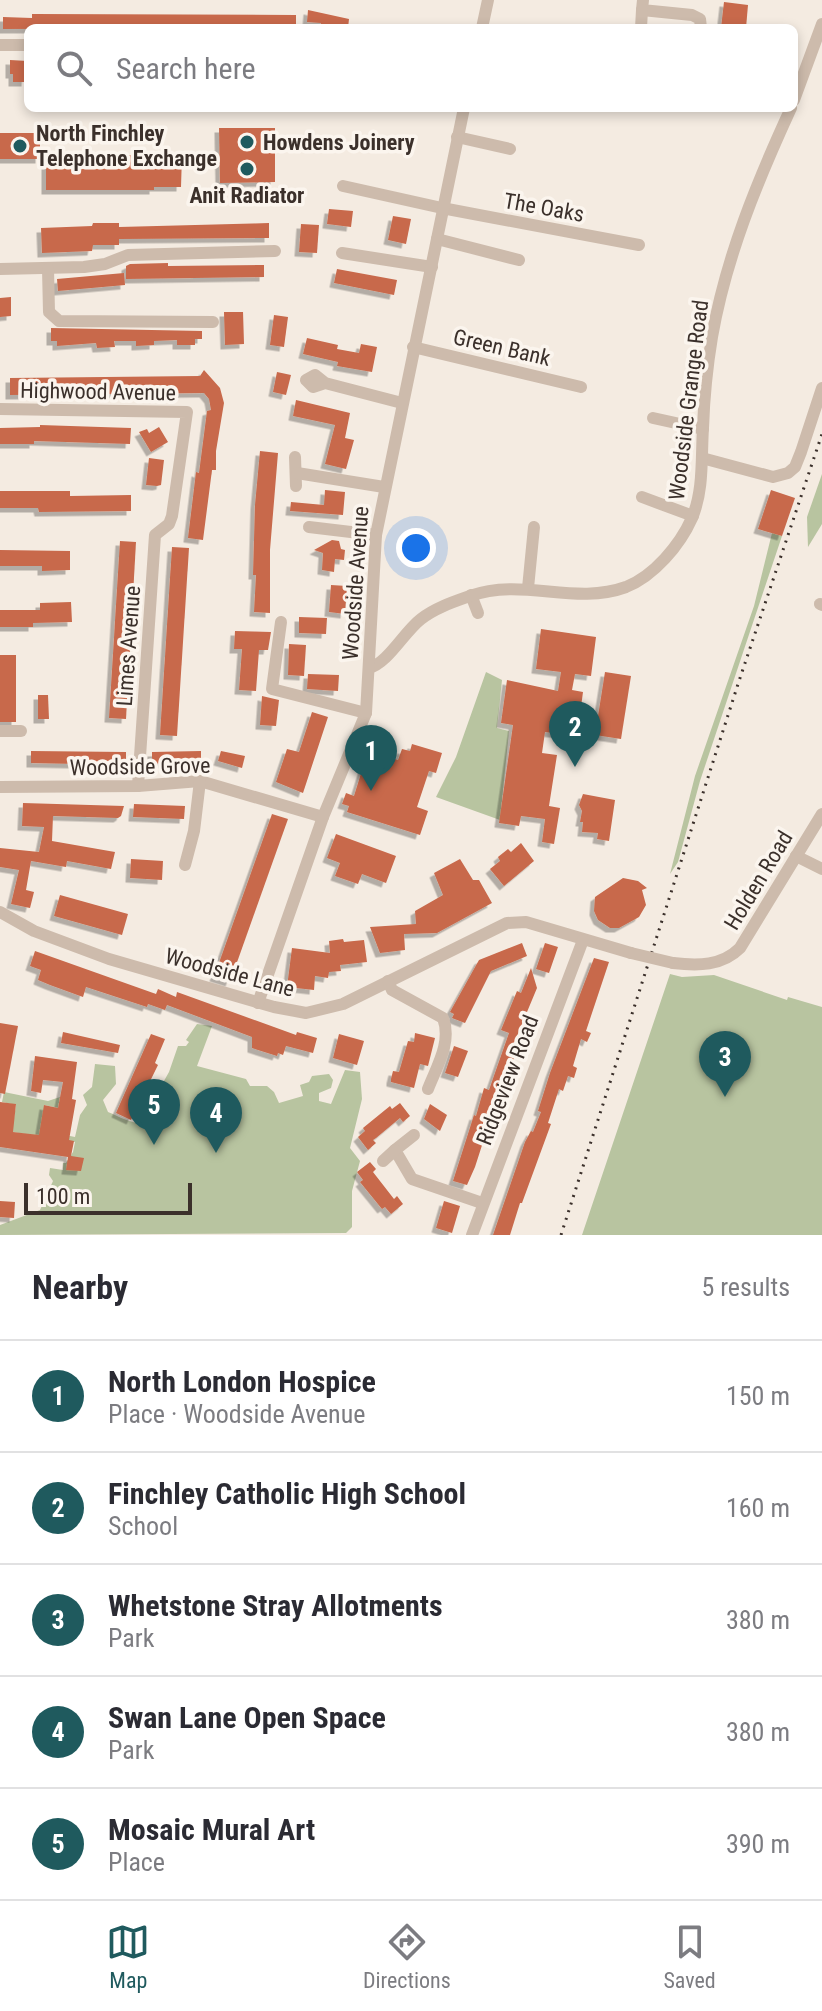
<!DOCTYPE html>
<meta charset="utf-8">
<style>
:root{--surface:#fff;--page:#f2f2f3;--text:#2b2b33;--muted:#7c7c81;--line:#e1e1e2;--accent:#1f5a5e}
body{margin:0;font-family:"Roboto Condensed",sans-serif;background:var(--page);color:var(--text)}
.scale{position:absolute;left:24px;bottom:20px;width:168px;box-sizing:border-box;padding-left:8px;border:4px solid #3b302b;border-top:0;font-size:22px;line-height:28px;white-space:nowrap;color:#3b302b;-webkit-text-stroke:6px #fbf5ee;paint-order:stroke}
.you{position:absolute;left:416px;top:548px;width:28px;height:28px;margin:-20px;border:6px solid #fff;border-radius:50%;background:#1a73e8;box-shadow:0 0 0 12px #1a73e833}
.badge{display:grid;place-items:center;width:52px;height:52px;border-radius:50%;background:var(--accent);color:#fff;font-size:26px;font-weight:700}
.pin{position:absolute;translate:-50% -66px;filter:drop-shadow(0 2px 4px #0008)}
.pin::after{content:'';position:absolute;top:42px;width:28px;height:24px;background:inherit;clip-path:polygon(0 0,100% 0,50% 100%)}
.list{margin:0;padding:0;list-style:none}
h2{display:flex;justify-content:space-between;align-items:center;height:104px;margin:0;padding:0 32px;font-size:34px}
h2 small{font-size:26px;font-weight:400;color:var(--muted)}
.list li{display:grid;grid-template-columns:52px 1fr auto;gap:24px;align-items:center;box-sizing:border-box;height:112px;padding:0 32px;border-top:2px solid var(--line)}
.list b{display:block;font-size:30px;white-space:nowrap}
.list p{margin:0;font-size:26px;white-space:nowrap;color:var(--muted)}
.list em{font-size:26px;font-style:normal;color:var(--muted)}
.icon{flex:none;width:44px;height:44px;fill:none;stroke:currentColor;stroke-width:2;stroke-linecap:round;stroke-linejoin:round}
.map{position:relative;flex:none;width:822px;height:1235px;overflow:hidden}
.search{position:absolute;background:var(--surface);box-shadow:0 4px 12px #0003;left:24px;right:24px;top:24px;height:88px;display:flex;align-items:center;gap:20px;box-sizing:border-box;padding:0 28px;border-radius:12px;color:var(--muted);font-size:30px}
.sheet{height:664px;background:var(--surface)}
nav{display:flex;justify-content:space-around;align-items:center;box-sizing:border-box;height:112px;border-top:2px solid var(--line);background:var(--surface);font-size:22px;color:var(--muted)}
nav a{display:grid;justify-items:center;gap:4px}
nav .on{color:var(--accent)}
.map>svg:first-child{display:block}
</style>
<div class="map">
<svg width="822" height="1235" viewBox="0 0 822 1235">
<defs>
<filter id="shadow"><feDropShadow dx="-4.5" dy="4.5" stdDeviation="0" flood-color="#0004"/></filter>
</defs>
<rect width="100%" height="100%" fill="#f4ebe1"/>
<g fill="#b8c4a0">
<path d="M 822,474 L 822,524 L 808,547 L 807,517 Z"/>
<path d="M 772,533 L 782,536 L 700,781 L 678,862 L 670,874 L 695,776 L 754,606 Z"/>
<path d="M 486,672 L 502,680 L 497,728 L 509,731 L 500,820 L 436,797 L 456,757 Z"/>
<path d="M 670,974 L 682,977 L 714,975 L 787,1000 L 788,997 L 822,1007 L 822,1235 L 582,1235 Z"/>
<path d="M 197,1024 L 212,1026 L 197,1066 L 246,1079 L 250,1086 L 267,1086 L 274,1092 L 279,1103 L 303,1096 L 300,1085 L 309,1082 L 312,1076 L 329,1074 L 333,1080 L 331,1088 L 319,1093 L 319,1101 L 331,1104 L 345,1070 L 360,1072 L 362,1099 L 350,1148 L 360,1161 L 352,1191 L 352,1227 L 346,1233 L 0,1235 L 0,1225 L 40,1210 L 53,1181 L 49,1175 L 50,1168 L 63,1170 L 63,1163 L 66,1163 L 73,1152 L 75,1142 L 0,1130 L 14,1118 L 16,1105 L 2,1102 L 4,1092 L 48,1101 L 60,1097 L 58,1108 L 44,1105 L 55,1133 L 75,1137 L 80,1115 L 87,1105 L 83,1095 L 92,1087 L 95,1064 L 115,1066 L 116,1084 L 103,1100 L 108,1112 C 122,1118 137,1127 152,1122 L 163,1099 L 160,1088 L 169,1072 L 178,1046 L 186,1046 L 189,1042 L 186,1040 Z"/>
</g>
<g fill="#c8694b" filter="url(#shadow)">
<path d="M 724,2 L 748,5 L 746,28 L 721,28 Z"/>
<path d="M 308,10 L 349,19 L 348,28 L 320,26 L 321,23 L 307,22 Z"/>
<path d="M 32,14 L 296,15 L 296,28 L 3,29 L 3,17 L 32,18 Z"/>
<path d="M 10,60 L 28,61 L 26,82 L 13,82 L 13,74 L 10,74 Z"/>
<path d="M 219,128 L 275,128 L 275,182 L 220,183 Z"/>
<rect x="0" y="133" width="40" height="26"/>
<path d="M 46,155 L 182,155 L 181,187 L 154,187 L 154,190 L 46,190 Z"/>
<path d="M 329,209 L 353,211 L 351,227 L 327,224 Z"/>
<path d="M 393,216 L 411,219 L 406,244 L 388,240 Z"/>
<path d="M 93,223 L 119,223 L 119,227 L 269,223 L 269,238 L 119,239 L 119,245 L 93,245 L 92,251 L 42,253 L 41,228 L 92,226 Z"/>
<path d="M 301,224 L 319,225 L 317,253 L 299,252 Z"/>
<path d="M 168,263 L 168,266 L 264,265 L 264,277 L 126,279 L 126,266 L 130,264 Z"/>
<path d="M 337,269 L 397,280 L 394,295 L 334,283 Z"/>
<path d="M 124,273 L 125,285 L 58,291 L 57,279 Z"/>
<path d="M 11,297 L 11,316 L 0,317 L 0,298 Z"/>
<path d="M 224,312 L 243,312 L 244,344 L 225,345 Z"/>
<path d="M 274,315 L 288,317 L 284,347 L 270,345 Z"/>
<path d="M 51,328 L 202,331 L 202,339 L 195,339 L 195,345 L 177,345 L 177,340 L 154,341 L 154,345 L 136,346 L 136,341 L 114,341 L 115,347 L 97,348 L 96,343 L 57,346 L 57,341 L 51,341 Z"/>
<path d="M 307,338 L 338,345 L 337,349 L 359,353 L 361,344 L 377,347 L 372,372 L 337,366 L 338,362 L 303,354 Z"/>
<path d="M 204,370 L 220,388 L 224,403 L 216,451 L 216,470 L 212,470 L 203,540 L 188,538 L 196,472 L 199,473 L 207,411 L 211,410 L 209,399 L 204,393 L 10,395 L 10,378 L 200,376 Z"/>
<path d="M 277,372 L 291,375 L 286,395 L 273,392 Z"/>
<path d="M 296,400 L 350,413 L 345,438 L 354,440 L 346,469 L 325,464 L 335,425 L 293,416 Z"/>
<path d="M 40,425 L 131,428 L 130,444 L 34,441 L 34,444 L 0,444 L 0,428 L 40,427 Z"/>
<path d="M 159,427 L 168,442 L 151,452 L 139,432 L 147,429 L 149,433 Z"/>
<path d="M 260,451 L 278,453 L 270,550 L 270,613 L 254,612 L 256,575 L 253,575 L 255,505 Z"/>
<path d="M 149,458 L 164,460 L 161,485 L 157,486 L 146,485 Z"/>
<path d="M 325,490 L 345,492 L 343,515 L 290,511 L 291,502 L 324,505 Z"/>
<path d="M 771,490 L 795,498 L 782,536 L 758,529 Z"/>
<path d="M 0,491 L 70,491 L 70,496 L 131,495 L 131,511 L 39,512 L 38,508 L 0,508 Z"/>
<path d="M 332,540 L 339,541 L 341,549 L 345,550 L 344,560 L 335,559 L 334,572 L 322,570 L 323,553 L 314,550 Z"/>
<path d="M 120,541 L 136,542 L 126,719 L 109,718 Z"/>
<path d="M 172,547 L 189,548 L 177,736 L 160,735 Z"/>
<path d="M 0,550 L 70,551 L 70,570 L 42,571 L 42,566 L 0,566 Z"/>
<path d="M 331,585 L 347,586 L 345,614 L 329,612 Z"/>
<path d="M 71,602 L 72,622 L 33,623 L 33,627 L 0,627 L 0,610 L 40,610 L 40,603 Z"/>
<path d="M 299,617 L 327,618 L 326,634 L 299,633 Z"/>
<path d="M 541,629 L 596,637 L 591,676 L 575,674 L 572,690 L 583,692 L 581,707 L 572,706 L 571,710 L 566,709 L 562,734 L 545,732 L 542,753 L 557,755 L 549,806 L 560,808 L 554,844 L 542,842 L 545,819 L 521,816 L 519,826 L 499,823 L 513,725 L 501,723 L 507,680 L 558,691 L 561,672 L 536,669 Z"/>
<path d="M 235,631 L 271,632 L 268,650 L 259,650 L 256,691 L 239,690 L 242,649 L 234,649 Z"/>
<path d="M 289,644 L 306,645 L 304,676 L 288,675 Z"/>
<rect x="0" y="655" width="16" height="67"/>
<path d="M 605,672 L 631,676 L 621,739 L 595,735 Z"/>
<path d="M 308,674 L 339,675 L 338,691 L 307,689 Z"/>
<path d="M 38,695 L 48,695 L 49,719 L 38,719 Z"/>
<path d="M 262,696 L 279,700 L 276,726 L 260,725 Z"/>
<path d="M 312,712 L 328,717 L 303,793 L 276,782 L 287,749 L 299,752 Z"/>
<path d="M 412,744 L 442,753 L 436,773 L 429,771 L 417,807 L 428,811 L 420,835 L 347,812 L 349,806 L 342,804 L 346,793 L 354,796 L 368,751 L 398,760 L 402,749 L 410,751 Z"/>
<path d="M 31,751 L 126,752 L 126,765 L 31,763 Z"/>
<path d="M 201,751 L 201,762 L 152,764 L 152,752 Z"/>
<path d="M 221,751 L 245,756 L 242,768 L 218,761 Z"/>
<path d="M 583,794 L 615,800 L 609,841 L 597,839 L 598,833 L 582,832 L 583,822 L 580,822 L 582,811 L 579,805 Z"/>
<path d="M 23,803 L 124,806 L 121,816 L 118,818 L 53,816 L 52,841 L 115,852 L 111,869 L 67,861 L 66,867 L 31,861 L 26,890 L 34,892 L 30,908 L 11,904 L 19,870 L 0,867 L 0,848 L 39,852 L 44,827 L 22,826 Z"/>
<path d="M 134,804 L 185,806 L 184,819 L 133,817 Z"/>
<path d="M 272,814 L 288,819 L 230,982 L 214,977 Z"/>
<path d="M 336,834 L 396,856 L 386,883 L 362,874 L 358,884 L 335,876 L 340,863 L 327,858 Z"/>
<path d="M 521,843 L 534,861 L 504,886 L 490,869 L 500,861 L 498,857 L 508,849 L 511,852 Z"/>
<path d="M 131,859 L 163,861 L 162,880 L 130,878 Z"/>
<path d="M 460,859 L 473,880 L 479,880 L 492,903 L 437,933 L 404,934 L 405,950 L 380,953 L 370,927 L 416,924 L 415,911 L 443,895 L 434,873 Z"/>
<path d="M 623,878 L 638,881 L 647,888 L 642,890 L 646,905 L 639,917 L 619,928 L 610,928 L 598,920 L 594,911 L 595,897 Z"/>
<path d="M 60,895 L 128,914 L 122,935 L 54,916 Z"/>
<path d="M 343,939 L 344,942 L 364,940 L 367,962 L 340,965 L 341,971 L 329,972 L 328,978 L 315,976 L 314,990 L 287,987 L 292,948 L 330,953 L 329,941 Z"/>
<path d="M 522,943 L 527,956 L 491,971 L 465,1023 L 452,1018 L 454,1014 L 450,1012 L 479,960 Z"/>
<path d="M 545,943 L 558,947 L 549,973 L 536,969 Z"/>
<path d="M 35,951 L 156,994 L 158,989 L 176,997 L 177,992 L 296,1035 L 297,1032 L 317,1038 L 313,1053 L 286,1046 L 283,1055 L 278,1053 L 277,1056 L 252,1048 L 252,1037 L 167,1005 L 165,1010 L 148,1004 L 147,1007 L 86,987 L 83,997 L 50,985 L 38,980 L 41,970 L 30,966 Z"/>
<path d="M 594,958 L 609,962 L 586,1031 L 591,1033 L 587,1042 L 581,1039 L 573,1066 L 577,1068 L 574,1078 L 568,1076 L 563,1091 L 559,1089 L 548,1123 L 551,1124 L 522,1203 L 520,1203 L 510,1235 L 493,1235 L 525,1142 L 531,1131 L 533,1132 L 541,1112 L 538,1111 L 550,1073 Z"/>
<path d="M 531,968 L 537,988 L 512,1048 L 517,1050 L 495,1111 L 493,1111 L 475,1167 L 467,1185 L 453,1181 L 474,1115 L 476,1116 L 484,1088 L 489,1090 L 509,1033 L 501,1030 L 517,991 L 521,993 Z"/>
<path d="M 0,1023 L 18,1026 L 5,1094 L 0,1093 Z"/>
<path d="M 63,1032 L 120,1045 L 118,1053 L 61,1043 Z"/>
<path d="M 415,1033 L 435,1038 L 428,1066 L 420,1064 L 414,1088 L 391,1082 L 391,1079 L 393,1071 L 399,1072 L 408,1041 L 414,1042 Z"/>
<path d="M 151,1034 L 165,1039 L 155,1063 L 158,1065 L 131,1120 L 116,1113 Z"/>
<path d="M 339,1034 L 364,1041 L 357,1065 L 333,1058 Z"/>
<path d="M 454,1046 L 468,1051 L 458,1077 L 445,1073 Z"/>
<path d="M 35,1056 L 77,1062 L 72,1099 L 76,1100 L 69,1140 L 74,1141 L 71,1156 L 84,1158 L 81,1171 L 66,1170 L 68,1157 L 0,1147 L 0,1102 L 16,1104 L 13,1132 L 39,1135 L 44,1105 L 58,1108 L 63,1082 L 43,1080 L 41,1093 L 31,1091 Z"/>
<path d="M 400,1103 L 410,1116 L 403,1122 L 400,1118 L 376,1138 L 373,1140 L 376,1143 L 368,1150 L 358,1137 L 365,1131 L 363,1128 L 390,1106 L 392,1109 Z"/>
<path d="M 430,1104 L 447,1115 L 440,1131 L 424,1119 Z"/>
<path d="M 370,1162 L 376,1169 L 373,1172 L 394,1199 L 397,1196 L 403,1204 L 391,1214 L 385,1207 L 382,1209 L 360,1182 L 363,1180 L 357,1172 Z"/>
<path d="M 0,1201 L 15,1202 L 14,1218 L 0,1217 Z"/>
<path d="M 444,1201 L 460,1206 L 452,1233 L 436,1228 Z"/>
</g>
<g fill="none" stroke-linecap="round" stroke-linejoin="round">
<g stroke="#cdbbac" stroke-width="12">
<path d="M 643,0 L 642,10 L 692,15 L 700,19 L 701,28"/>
<path d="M 482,28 L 488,0"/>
<path d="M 641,28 L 642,10"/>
<path d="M 0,45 L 28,45"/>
<path d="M 794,100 L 822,24"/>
<path d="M 457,137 L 510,149"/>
<path d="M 343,186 L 442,208 L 639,245"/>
<path d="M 437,239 L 519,260"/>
<path d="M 342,253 L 432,267"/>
<path d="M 0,269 L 84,267 L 105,264 L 128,255 L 275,251"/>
<path d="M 48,269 L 49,312 L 59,321 L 213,322"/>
<path d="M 413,347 L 581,387"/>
<path d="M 325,383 L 315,375 L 306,380 L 313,387 L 325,383 L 402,403"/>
<path d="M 0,409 L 187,412 L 172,516 L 169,524 L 155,535 L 138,786"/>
<path d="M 653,418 L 703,429"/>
<path d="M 295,457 L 296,486"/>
<path d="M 702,458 L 773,477 L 788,473 L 795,467 L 801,452 L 822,388"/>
<path d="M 297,473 L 384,487"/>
<path d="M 642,497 L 693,516"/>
<path d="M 309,527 L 376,535"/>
<path d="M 528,588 L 534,527"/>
<path d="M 471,595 L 478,613"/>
<path d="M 820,604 L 822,605"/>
<path d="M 281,622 L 272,689 L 366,713"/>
<path d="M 369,668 C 388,663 404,632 421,619 C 435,608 453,602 470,596 C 523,577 574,606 626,587 C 654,576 680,545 692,518 C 704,490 701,457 703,428 C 704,398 707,367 712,337 C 726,257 757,182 791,108"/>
<path d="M 0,731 L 21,731"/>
<path d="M 0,787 L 138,786 L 200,781 L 323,817"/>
<path d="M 796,856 L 822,869"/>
<path d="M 185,865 L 194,831 L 200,781"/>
<path d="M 0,912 L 34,931 L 109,959 L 274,1007 L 306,1013 L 343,1004 L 507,923 L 526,922 L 631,953"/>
<path d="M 673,963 C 698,966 722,966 740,948 L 822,814"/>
<path d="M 388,981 L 392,990 L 443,1018 C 452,1042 437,1066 428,1089"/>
<path d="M 258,1003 L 323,817 L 366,713 L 376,535 L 464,108"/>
<path d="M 414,1135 L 395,1150 L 412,1179 L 482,1203"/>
<path d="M 383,1161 L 395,1150"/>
<path d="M 472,1235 L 583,940"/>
</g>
<path stroke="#3b302b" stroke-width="3" stroke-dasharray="2 6" stroke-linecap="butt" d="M 561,1235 L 739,681 L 822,434"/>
<path stroke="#cdbbac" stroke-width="12" d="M 631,953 L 673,963"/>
</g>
<g fill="#1f5a5e" stroke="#fbf5ee" stroke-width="3">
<circle cx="247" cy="142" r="8"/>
<circle cx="20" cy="146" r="8"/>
<circle cx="247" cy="169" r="8"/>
</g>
<g text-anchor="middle" stroke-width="7" stroke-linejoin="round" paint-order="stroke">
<g font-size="22" font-weight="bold" fill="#3b302b" stroke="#fbf5ee" text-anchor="start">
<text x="36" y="141">North Finchley<tspan x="36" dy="25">Telephone Exchange</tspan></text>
<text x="263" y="150">Howdens Joinery</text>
<text x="247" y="203" text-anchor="middle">Anit Radiator</text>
</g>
<g font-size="22" fill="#3b302b" stroke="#fbf5ee">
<text transform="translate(544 207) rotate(10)" y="8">The Oaks</text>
<text transform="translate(502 347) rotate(13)" y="8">Green Bank</text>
<text transform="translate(98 391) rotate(1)" y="8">Highwood Avenue</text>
<text transform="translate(688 400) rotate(-83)" y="8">Woodside Grange Road</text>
<text transform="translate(355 583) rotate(-86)" y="8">Woodside Avenue</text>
<text transform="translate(128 646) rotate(-86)" y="8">Limes Avenue</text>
<text transform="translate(140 766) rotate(-1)" y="8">Woodside Grove</text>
<text transform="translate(758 880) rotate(-59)" y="8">Holden Road</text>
<text transform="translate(230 972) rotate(15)" y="8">Woodside Lane</text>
<text transform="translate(507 1080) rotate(-69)" y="8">Ridgeview Road</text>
</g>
</g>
</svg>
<div class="scale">100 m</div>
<div class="you"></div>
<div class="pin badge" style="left:371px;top:791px">1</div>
<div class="pin badge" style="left:575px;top:767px">2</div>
<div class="pin badge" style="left:725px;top:1097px">3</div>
<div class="pin badge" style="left:216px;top:1153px">4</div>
<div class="pin badge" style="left:154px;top:1145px">5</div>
<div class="search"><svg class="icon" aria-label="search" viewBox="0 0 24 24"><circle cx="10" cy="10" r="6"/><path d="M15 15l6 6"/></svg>Search here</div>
</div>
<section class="sheet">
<h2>Nearby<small>5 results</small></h2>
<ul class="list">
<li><span class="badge">1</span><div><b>North London Hospice</b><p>Place · Woodside Avenue</p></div><em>150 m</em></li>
<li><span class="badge">2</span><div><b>Finchley Catholic High School</b><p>School</p></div><em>160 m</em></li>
<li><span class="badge">3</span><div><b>Whetstone Stray Allotments</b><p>Park</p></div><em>380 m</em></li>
<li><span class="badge">4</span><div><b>Swan Lane Open Space</b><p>Park</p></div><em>380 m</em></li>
<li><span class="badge">5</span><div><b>Mosaic Mural Art</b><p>Place</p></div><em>390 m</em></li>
</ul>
</section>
<nav>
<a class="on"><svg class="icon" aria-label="map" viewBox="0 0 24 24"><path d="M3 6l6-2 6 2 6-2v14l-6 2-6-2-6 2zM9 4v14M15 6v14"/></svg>Map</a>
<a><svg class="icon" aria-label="directions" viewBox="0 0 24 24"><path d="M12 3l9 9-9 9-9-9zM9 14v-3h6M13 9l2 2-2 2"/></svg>Directions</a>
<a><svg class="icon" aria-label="saved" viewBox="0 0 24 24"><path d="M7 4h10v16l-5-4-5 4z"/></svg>Saved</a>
</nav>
